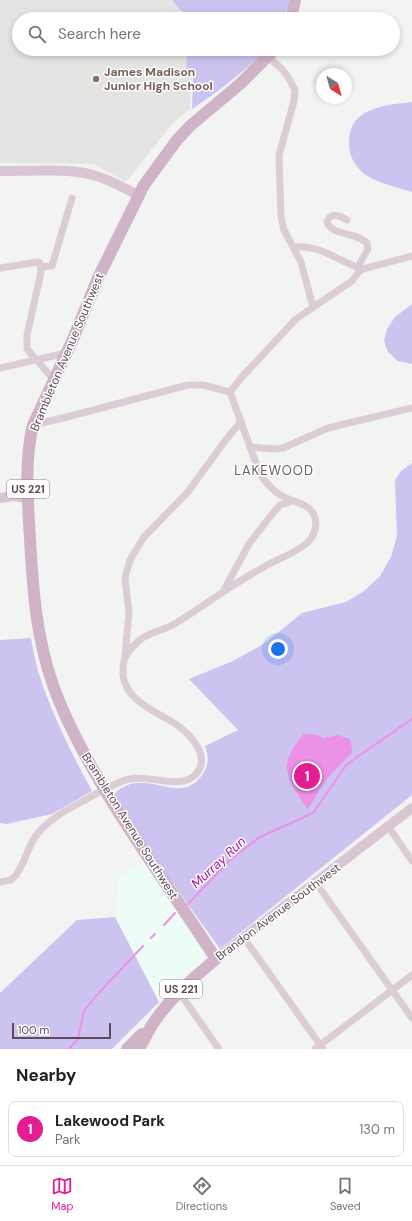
<!DOCTYPE html>
<style>
:root{--surface:#fff;--page:#f6f6f6;--text:#202124;--muted:#757577;--line:#e0e0e0;--accent:#e31d92}
body{margin:0;font-family:"DM Sans",sans-serif;background:var(--page);color:var(--text)}
.compass{position:absolute;left:316px;top:68px;width:36px;height:36px;border-radius:50%;background:var(--surface);box-shadow:0 2px 6px #0003;rotate:143deg}
.scale{position:absolute;left:12px;bottom:10px;width:99px;box-sizing:border-box;padding-left:4px;border:2px solid #5f4a58;border-top:0;font-size:11px;line-height:14px;white-space:nowrap;color:#5f4a58;-webkit-text-stroke:3px #fff;paint-order:stroke}
.you{position:absolute;left:278px;top:649px;width:14px;height:14px;margin:-10px;border:3px solid #fff;border-radius:50%;background:#1a73e8;box-shadow:0 0 0 6px #1a73e833}
.badge{display:grid;place-items:center;width:26px;height:26px;border-radius:50%;background:var(--accent);color:#fff;font-size:13px;font-weight:700}
.pin{position:absolute;translate:-50% -50%;border:2px solid #fff;box-shadow:0 1px 4px #0006}
.list{margin:0;padding:0;list-style:none}
h2{display:flex;justify-content:space-between;align-items:center;height:52px;margin:0;padding:0 16px;font-size:17px}
h2 small{font-size:13px;font-weight:400;color:var(--muted)}
.list li{display:grid;grid-template-columns:26px 1fr auto;gap:12px;align-items:center;box-sizing:border-box;height:56px;margin:0 8px 8px;padding:0 8px;border:1px solid var(--line);border-radius:8px}
.list b{display:block;font-size:15px;white-space:nowrap}
.list p{margin:0;font-size:13px;white-space:nowrap;color:var(--muted)}
.list em{font-size:13px;font-style:normal;color:var(--muted)}
.icon{flex:none;width:22px;height:22px;fill:none;stroke:currentColor;stroke-width:2;stroke-linecap:round;stroke-linejoin:round}
.map{position:relative;flex:none;width:412px;height:1049px;overflow:hidden}
.search{position:absolute;background:var(--surface);box-shadow:0 2px 6px #0003;left:12px;right:12px;top:12px;height:44px;display:flex;align-items:center;gap:10px;box-sizing:border-box;padding:0 14px;border-radius:22px;color:var(--muted);font-size:15px}
.sheet{height:116px;background:var(--surface)}
nav{display:flex;justify-content:space-around;align-items:center;box-sizing:border-box;height:56px;border-top:1px solid var(--line);background:var(--surface);font-size:11px;color:var(--muted)}
nav a{display:grid;justify-items:center;gap:2px}
nav .on{color:var(--accent)}
.map>svg:first-child{display:block}
</style>
<div class="map">
<svg width="412" height="1049" viewBox="0 0 412 1049">
<rect width="100%" height="100%" fill="#f2f4f2"/>
<path fill="#eefcf6" d="M 144,862 L 202,951 L 204,957 L 202,963 L 190,971 L 159,1002 L 115,917 L 119,877 Z"/>
<path fill="#e4e5e3" d="M 0,0 L 195,0 L 194,19 L 19,19 L 19,49 L 193,49 L 190,109 L 172,124 L 126,182 L 94,164 L 0,163 Z"/>
<g fill="#cdc3f0">
<path d="M 172,0 L 289,0 L 284,19 L 190,19 L 189,15 L 179,9 Z"/>
<path d="M 188,49 L 267,49 C 244,72 219,91 192,109 L 193,78 C 184,70 186,60 188,49 Z"/>
<path d="M 412,102 L 412,192 C 399,188 370,181 361,171 C 353,163 348,152 349,141 C 350,107 386,105 412,102 Z"/>
<path d="M 412,304 L 412,364 L 398,361 L 388,352 L 384,341 L 387,329 L 395,317 Z"/>
<path d="M 412,463 L 412,795 L 220,949 L 161,867 L 114,794 C 119,789 129,783 136,783 C 160,780 184,801 202,775 C 209,766 209,757 205,746 L 238,730 L 189,679 L 233,661 L 265,643 L 302,613 L 346,602 L 364,591 L 380,576 L 391,557 L 397,536 L 395,480 L 401,471 Z"/>
<path d="M 31,638 C 33,649 35,660 38,671 C 51,713 71,752 92,791 L 52,814 L 7,824 L 0,823 L 0,640 Z"/>
<path d="M 115,917 L 159,1002 L 112,1049 L 0,1049 L 0,993 L 77,920 Z"/>
</g>
<path fill="#ec91e7" d="M 304,734 L 317,735 L 324,738 L 337,735 L 350,739 L 352,748 L 352,753 C 342,763 332,772 324,783 C 317,792 315,800 307,809 C 300,797 289,784 287,770 C 285,759 296,742 304,734 Z"/>
<g fill="none" stroke-linecap="round" stroke-linejoin="round">
<g stroke="#ec91e7" stroke-width="2">
<path d="M 187,905 L 231,859 L 260,837 L 313,813 L 347,764 L 412,719"/>
<path d="M 164,925 L 175,913"/>
<path d="M 151,938 L 155,934"/>
<path d="M 69,1049 L 78,1039 L 84,1011 L 95,997 L 143,946"/>
</g>
<g stroke="#dbccd6" stroke-width="7">
<path d="M 268,57 L 282,69 L 288,77 L 295,90 L 294,101 L 279,155 L 281,216 L 284,230 L 301,262 L 313,307"/>
<path d="M 294,247 C 321,244 340,263 363,269"/>
<path d="M 41,267 L 52,266 L 72,198"/>
<path d="M 0,268 L 38,262 L 40,263 L 41,272 L 27,335 L 27,349 L 54,380"/>
<path d="M 360,271 L 363,269 L 412,256"/>
<path d="M 0,368 L 66,353"/>
<path d="M 230,392 L 242,377 L 295,320 L 306,312 L 352,281 L 358,273 L 360,263 L 368,249 L 367,243 C 357,232 331,236 327,222 C 331,211 340,216 347,220"/>
<path d="M 33,425 L 67,417 L 188,385 L 203,385 L 230,392"/>
<path d="M 250,447 L 275,449 L 283,448 L 328,428 L 412,408"/>
<path d="M 224,590 L 249,544 L 268,519 L 280,505 L 293,501"/>
<path d="M 125,656 L 129,613 L 125,578 L 130,560 L 144,537 L 187,493 L 225,441 L 241,421"/>
<path d="M 388,826 L 412,861"/>
<path d="M 0,882 L 11,880 L 16,875 C 25,863 27,849 35,837 C 49,817 73,807 94,795 C 105,789 117,782 129,779 C 149,774 181,791 196,774 C 211,757 192,736 177,725 C 158,712 126,702 123,675 C 123,669 123,662 125,658 C 128,650 135,644 141,639 C 151,632 165,630 176,623 C 206,605 233,583 264,567 C 277,559 299,552 309,541 C 315,534 318,524 314,515 C 309,503 292,502 282,496 C 273,491 266,483 260,474 L 230,392"/>
<path d="M 316,883 L 412,1018"/>
<path d="M 244,938 L 323,1049"/>
<path d="M 179,992 L 219,1049"/>
<path d="M 315,1049 L 412,975"/>
</g>
<g stroke="#dac5d2" stroke-width="10">
<path d="M 0,171 C 28,171 66,168 93,175 C 109,179 124,188 138,195"/>
<path d="M 0,498 L 14,496 L 29,499"/>
<path d="M 216,959 L 412,808"/>
</g>
<g stroke="#d0b3c6" stroke-width="12">
<path d="M 291,19 L 295,0"/>
<path d="M 127,1049 L 142,1034"/>
<path d="M 138,1049 C 144,1042 147,1033 152,1025 C 169,999 192,979 216,959 C 184,910 151,863 119,813 C 94,773 69,730 53,685 C 36,637 33,590 30,539 C 28,502 24,462 33,425 L 73,339 L 98,278 L 144,185 L 177,140 L 190,126 L 240,84 L 275,49"/>
</g>
</g>
<circle fill="#8d6e63" stroke="#fff" stroke-width="1.5" cx="96" cy="79" r="4"/>
<g text-anchor="middle" stroke-width="3" stroke-linejoin="round" paint-order="stroke">
<g fill="#fff" stroke="#8f808a" stroke-width="1">
<rect x="7" y="480" width="42" height="18" rx="3"/>
<rect x="160" y="980" width="42" height="18" rx="3"/>
</g>
<g font-size="11" font-weight="bold" fill="#5f4a58">
<text x="28" y="493">US 221</text>
<text x="181" y="993">US 221</text>
</g>
<g font-size="12" font-weight="bold" fill="#785e54" stroke="#fff" text-anchor="start">
<text x="104" y="76">James Madison<tspan x="104" dy="14">Junior High School</tspan></text>
</g>
<g font-size="12" fill="#5f4a58" stroke="#fff">
<text transform="translate(67 352) rotate(-67)" y="4">Brambleton Avenue Southwest</text>
<text transform="translate(130 826) rotate(58)" y="4">Brambleton Avenue Southwest</text>
<text transform="translate(278 912) rotate(-37)" y="4">Brandon Avenue Southwest</text>
</g>
<g font-size="13" letter-spacing="1" fill="#675e63" stroke="#fff">
<text x="274" y="475">LAKEWOOD</text>
</g>
<g font-size="13" font-style="italic" fill="#ad0fa4" stroke="#fff">
<text transform="translate(218 862) rotate(-43)" y="5">Murray Run</text>
</g>
</g>
</svg>
<svg class="compass" viewBox="-18 -18 36 36"><path d="M0-13l5 13h-10z" fill="#e53935"/><path d="M0 13l5-13h-10z" fill="#757577"/></svg>
<div class="scale">100 m</div>
<div class="you"></div>
<div class="pin badge" style="left:307px;top:776px">1</div>
<div class="search"><svg class="icon" aria-label="search" viewBox="0 0 24 24"><circle cx="10" cy="10" r="6"/><path d="M15 15l6 6"/></svg>Search here</div>
</div>
<section class="sheet">
<h2>Nearby<small></small></h2>
<ul class="list">
<li><span class="badge">1</span><div><b>Lakewood Park</b><p>Park</p></div><em>130 m</em></li>
</ul>
</section>
<nav>
<a class="on"><svg class="icon" aria-label="map" viewBox="0 0 24 24"><path d="M3 6l6-2 6 2 6-2v14l-6 2-6-2-6 2zM9 4v14M15 6v14"/></svg>Map</a>
<a><svg class="icon" aria-label="directions" viewBox="0 0 24 24"><path d="M12 3l9 9-9 9-9-9zM9 14v-3h6M13 9l2 2-2 2"/></svg>Directions</a>
<a><svg class="icon" aria-label="saved" viewBox="0 0 24 24"><path d="M7 4h10v16l-5-4-5 4z"/></svg>Saved</a>
</nav>
